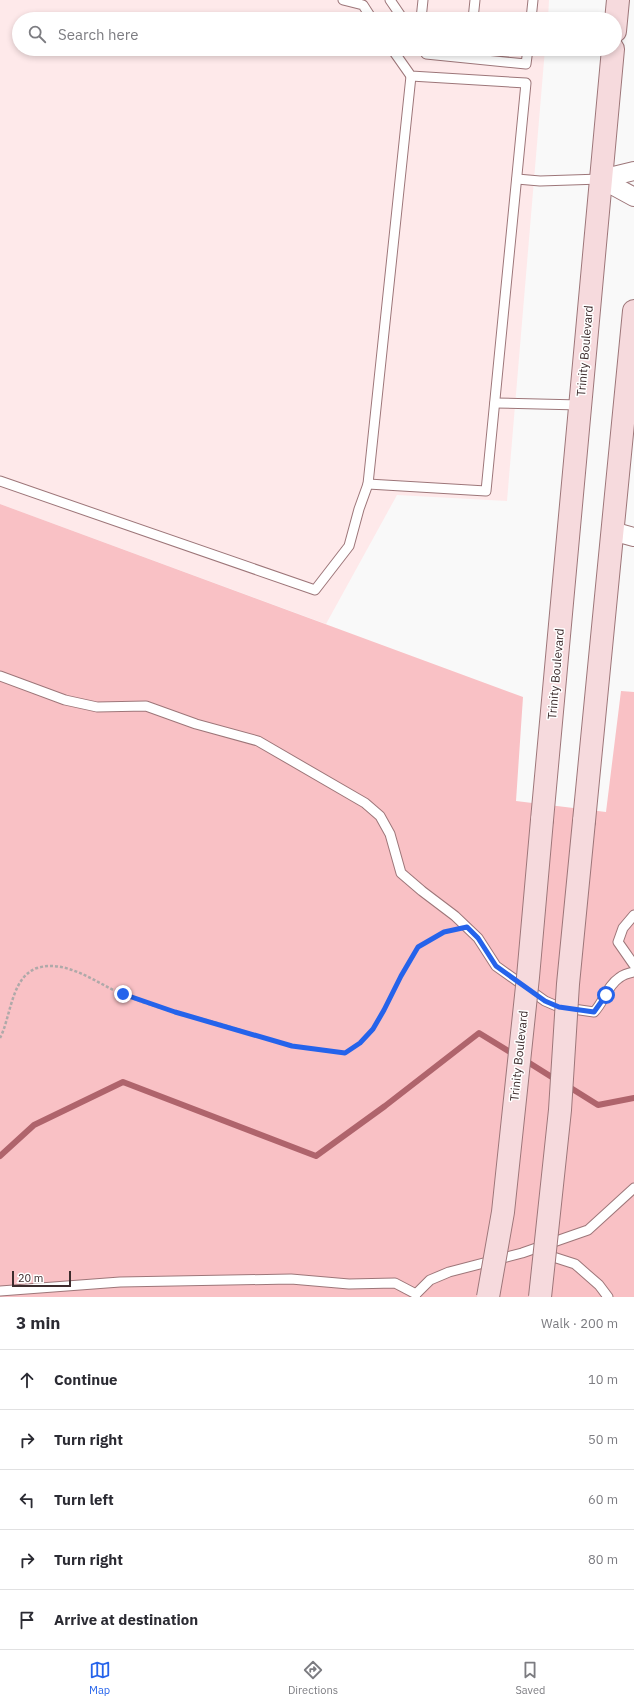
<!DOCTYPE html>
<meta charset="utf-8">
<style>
:root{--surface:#fff;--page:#f2f2f3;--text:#2b2b33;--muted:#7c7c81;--line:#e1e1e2;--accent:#2563eb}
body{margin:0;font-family:"IBM Plex Sans",sans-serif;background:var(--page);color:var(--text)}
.scale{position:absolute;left:12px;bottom:10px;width:59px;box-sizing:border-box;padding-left:4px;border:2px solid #3d2c2d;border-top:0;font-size:11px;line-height:14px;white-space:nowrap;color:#3d2c2d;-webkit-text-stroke:3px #fff;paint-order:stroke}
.stop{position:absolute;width:12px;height:12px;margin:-9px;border:3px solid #2563eb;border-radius:50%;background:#fff}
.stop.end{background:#2563eb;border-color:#fff;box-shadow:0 1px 4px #0008}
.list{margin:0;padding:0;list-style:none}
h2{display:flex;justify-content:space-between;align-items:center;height:52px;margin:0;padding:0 16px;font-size:17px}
h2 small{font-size:13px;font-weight:400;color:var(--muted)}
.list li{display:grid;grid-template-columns:26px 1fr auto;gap:12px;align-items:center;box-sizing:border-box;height:60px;padding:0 16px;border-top:1px solid var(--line)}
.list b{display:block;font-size:15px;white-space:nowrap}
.list em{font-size:13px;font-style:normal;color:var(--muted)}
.icon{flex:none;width:22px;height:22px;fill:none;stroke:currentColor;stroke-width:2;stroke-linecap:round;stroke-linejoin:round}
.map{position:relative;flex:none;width:634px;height:1297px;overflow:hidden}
.search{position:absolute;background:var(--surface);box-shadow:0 2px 6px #0003;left:12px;right:12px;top:12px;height:44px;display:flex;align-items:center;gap:10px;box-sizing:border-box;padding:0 14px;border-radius:22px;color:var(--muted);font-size:15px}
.sheet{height:352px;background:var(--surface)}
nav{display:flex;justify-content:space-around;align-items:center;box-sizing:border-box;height:56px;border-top:1px solid var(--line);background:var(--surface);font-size:11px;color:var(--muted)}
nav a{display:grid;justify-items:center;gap:2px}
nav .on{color:var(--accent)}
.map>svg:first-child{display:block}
</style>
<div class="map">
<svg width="634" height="1297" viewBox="0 0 634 1297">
<rect width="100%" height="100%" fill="#f9f9f9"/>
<path fill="#fee9ea" d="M 0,0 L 549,0 L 548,19 L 19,19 L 19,49 L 545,49 L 507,501 L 397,495 L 326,624 L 0,504 Z"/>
<path fill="#f9c1c5" d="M 0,504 L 523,697 L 516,801 L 606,812 L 621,691 L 634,692 L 634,1297 L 0,1297 Z"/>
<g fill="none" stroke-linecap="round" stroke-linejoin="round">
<g stroke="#af646c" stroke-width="6">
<path d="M 523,1059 L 558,1081"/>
<path d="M 566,1085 L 598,1105 L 634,1098"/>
<path d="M 0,1156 L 34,1125 L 123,1082 L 316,1156 L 385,1106 L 479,1033 L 515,1055"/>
</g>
<defs>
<g id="service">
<path d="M 343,0 L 363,5 L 372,19"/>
<path d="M 390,0 L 403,19"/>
<path d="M 421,19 L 423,0"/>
<path d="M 473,19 L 475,0"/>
<path d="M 531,19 L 533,0"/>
<path d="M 423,49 L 426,54 L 526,64 L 528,49"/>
<path d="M 517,179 L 540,181 L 601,179"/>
<path d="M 495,403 L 580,405"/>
<path d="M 0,481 L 315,590 L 349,546 L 359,509 L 368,484 L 486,491 L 526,83 L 411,76 L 392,49"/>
<path d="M 368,484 L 411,76"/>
<path d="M 0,676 L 65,700 L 97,707 L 146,706 L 196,724 L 258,741 L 365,803 L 380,816 L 390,834 L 401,873 L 422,891 L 455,916 L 478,938 L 496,966 L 545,1001 L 559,1007 L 594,1012 C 604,1002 607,986 619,978 C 623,975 629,973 634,972"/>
<path d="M 634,915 L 623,928 L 618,942 L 634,965"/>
<path d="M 544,1254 L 575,1264 L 599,1285 L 608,1297"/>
<path d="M 0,1291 L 120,1282 L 291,1279 L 349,1284 L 395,1283 L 416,1294"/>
<path d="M 416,1294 L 430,1280 L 449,1272 L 522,1253 L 588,1230 L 634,1188"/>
</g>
<g id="minor">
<path d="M 601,179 L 634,197"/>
<path d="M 601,179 L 634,171"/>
<path d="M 612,531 L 634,537"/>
</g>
<g id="secondary">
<path d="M 615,31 L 618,0"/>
<path d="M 542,820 L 613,49"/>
<path d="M 584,821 L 634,311"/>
</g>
</defs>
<use href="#service" stroke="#9d7679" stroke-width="11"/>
<use href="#minor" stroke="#9d7679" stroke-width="20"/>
<use href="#secondary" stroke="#9d7679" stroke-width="24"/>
<path stroke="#afa9a9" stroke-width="2.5" stroke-dasharray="3 2" stroke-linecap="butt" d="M 0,1038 C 11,1017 11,977 37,968 C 67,959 96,983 122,994 C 154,1008 188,1015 221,1024 C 244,1031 267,1039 291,1045 C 308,1050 327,1050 345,1053 L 360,1043 L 373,1029 L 384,1011 L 401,976 L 417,947 L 444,932 L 449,931"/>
<use href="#service" stroke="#fff" stroke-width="9"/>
<use href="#minor" stroke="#fff" stroke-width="18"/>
<use href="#secondary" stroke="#f6dadd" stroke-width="22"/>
<defs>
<g id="secondary-bridge">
<path d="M 488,1297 L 503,1212 L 528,977 L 542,820"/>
<path d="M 540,1297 L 560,1110 L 568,984 L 584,821"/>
</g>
</defs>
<use href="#secondary-bridge" stroke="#9d7679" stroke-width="24" stroke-linecap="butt"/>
<use href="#secondary-bridge" stroke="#f6dadd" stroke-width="22"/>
</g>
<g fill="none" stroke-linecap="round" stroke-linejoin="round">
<path stroke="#2563eb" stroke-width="5" d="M 123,994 L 175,1012 L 292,1046 L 345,1053 L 360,1043 L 373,1029 L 384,1010 L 401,976 L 418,947 L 444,932 L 467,927 L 478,938 L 496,966 L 545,1001 L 559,1007 L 594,1012 L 606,995"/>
</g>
<g text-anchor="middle" stroke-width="3" stroke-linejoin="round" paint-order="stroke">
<g font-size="12" fill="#3d2c2d" stroke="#fff">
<text transform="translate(585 351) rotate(-85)" y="4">Trinity Boulevard</text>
<text transform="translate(556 674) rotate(-85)" y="4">Trinity Boulevard</text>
<text transform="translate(519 1056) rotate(-84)" y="4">Trinity Boulevard</text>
</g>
</g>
</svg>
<div class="scale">20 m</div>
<div class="stop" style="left:606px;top:995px"></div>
<div class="stop end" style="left:123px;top:994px"></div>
<div class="search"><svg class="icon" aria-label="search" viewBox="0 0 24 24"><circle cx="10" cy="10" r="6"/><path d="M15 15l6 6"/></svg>Search here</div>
</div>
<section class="sheet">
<h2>3 min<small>Walk · 200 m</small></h2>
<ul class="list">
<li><svg class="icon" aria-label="ahead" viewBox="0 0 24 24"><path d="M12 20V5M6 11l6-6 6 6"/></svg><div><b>Continue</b></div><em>10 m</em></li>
<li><svg class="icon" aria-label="right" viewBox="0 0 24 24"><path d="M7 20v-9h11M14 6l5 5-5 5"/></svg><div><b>Turn right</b></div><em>50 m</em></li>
<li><svg class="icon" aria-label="left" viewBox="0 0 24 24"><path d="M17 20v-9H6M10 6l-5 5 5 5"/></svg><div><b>Turn left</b></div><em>60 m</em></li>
<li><svg class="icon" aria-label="right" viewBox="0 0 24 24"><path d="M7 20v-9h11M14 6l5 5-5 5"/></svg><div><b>Turn right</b></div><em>80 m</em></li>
<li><svg class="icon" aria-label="arrive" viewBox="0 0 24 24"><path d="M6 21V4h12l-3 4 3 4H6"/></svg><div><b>Arrive at destination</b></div></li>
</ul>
</section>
<nav>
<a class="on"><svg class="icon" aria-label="map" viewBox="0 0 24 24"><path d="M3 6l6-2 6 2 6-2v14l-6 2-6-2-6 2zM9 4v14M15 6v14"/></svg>Map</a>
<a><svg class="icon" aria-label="directions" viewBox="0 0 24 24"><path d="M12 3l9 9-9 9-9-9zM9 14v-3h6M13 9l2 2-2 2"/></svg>Directions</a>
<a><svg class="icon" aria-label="saved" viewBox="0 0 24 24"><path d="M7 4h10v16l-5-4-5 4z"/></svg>Saved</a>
</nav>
